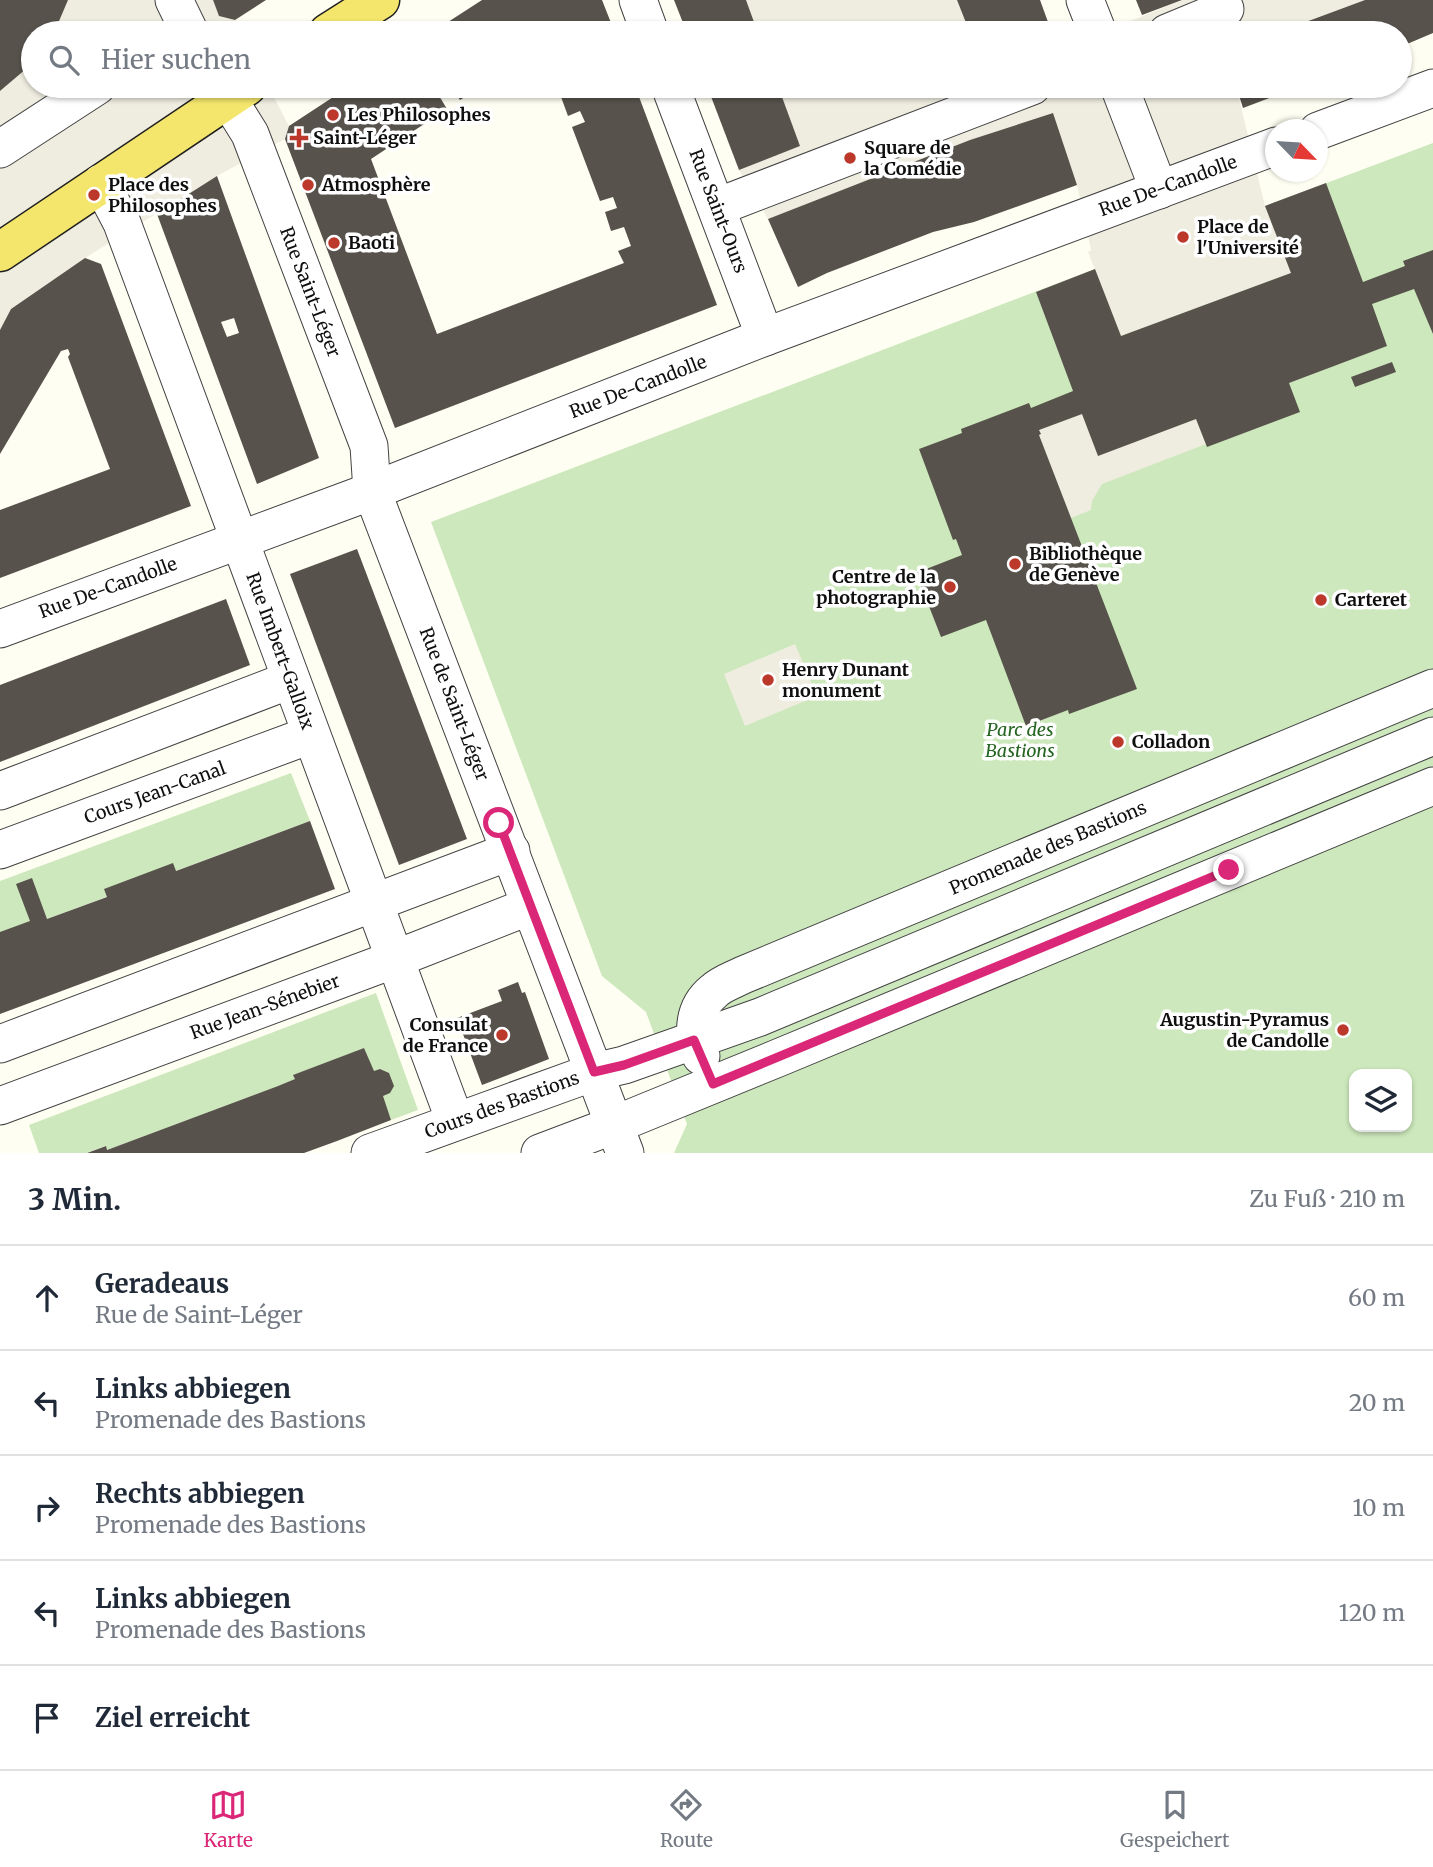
<!DOCTYPE html>
<html lang="de">
<meta charset="utf-8">
<style>
:root{--surface:#fff;--page:#f6f6f7;--text:#1f2937;--muted:#747a83;--line:#e0e1e3;--accent:#db2777}
body{margin:0;font-family:Merriweather,serif;background:var(--page);color:var(--text)}
.controls{position:absolute;right:21px;bottom:21px;display:grid;overflow:hidden;border-radius:14px;box-shadow:0 2px 5px #0004}
.controls button{width:63px;height:63px;display:grid;place-items:center;padding:0;border:0;border-bottom:2px solid var(--line);background:var(--surface);color:var(--text);font:35px sans-serif}
.compass{position:absolute;left:1265px;top:119px;width:63px;height:63px;border-radius:50%;background:var(--surface);box-shadow:0 2px 5px #0004;rotate:115deg}
.stop{position:absolute;width:21px;height:21px;margin:-16px;border:5px solid #db2777;border-radius:50%;background:#fff}
.stop.end{background:#db2777;border-color:#fff;box-shadow:0 2px 7px #0008}
.list{margin:0;padding:0;list-style:none}
h2{display:flex;justify-content:space-between;align-items:center;height:91px;margin:0;padding:0 28px;font-size:30px}
h2 small{font-size:23px;font-weight:400;color:var(--muted)}
.list li{display:grid;grid-template-columns:46px 1fr auto;gap:21px;align-items:center;box-sizing:border-box;height:105px;padding:0 28px;border-top:2px solid var(--line)}
.list b{display:block;font-size:26px;white-space:nowrap}
.list p{margin:0;font-size:23px;white-space:nowrap;color:var(--muted)}
.list em{font-size:23px;font-style:normal;color:var(--muted)}
.icon{flex:none;width:38px;height:38px;fill:none;stroke:currentColor;stroke-width:2;stroke-linecap:round;stroke-linejoin:round}
.map{position:relative;flex:none;width:1433px;height:1153px;overflow:hidden}
.search{position:absolute;background:var(--surface);box-shadow:0 2px 5px #0004;left:21px;right:21px;top:21px;height:77px;display:flex;align-items:center;gap:18px;box-sizing:border-box;padding:0 24px;border-radius:38px;color:var(--muted);font-size:26px}
.sheet{height:616px;background:var(--surface)}
nav{display:flex;justify-content:space-around;align-items:center;box-sizing:border-box;height:98px;border-top:2px solid var(--line);background:var(--surface);font-size:19px;color:var(--muted)}
nav a{display:grid;justify-items:center;gap:4px}
nav .on{color:var(--accent)}
.map>svg:first-child{display:block}
</style>
<div class="map">
<svg width="1433" height="1153" viewBox="0 0 1433 1153">
<rect width="100%" height="100%" fill="#fffef2"/>
<g fill="#cde8bc" fill-rule="evenodd">
<path d="M 1433,143 L 1433,1153 L 674,1153 L 687,1124 L 646,1012 L 602,976 L 431,522 L 1095,269 L 1122,336 L 1282,250 L 1265,206 ZM 1354,1074 L 1407,1074 L 1407,1127 L 1354,1127 Z"/>
<path d="M 291,773 L 310,821 L 47,919 L 0,933 L 0,881 Z"/>
<path d="M 376,993 L 418,1110 L 391,1120 L 364,1048 L 294,1075 L 295,1079 L 278,1086 L 107,1150 L 105,1146 L 86,1153 L 39,1153 L 29,1125 Z"/>
</g>
<g fill="#efede0">
<path d="M 68,0 L 213,0 L 219,16 L 235,20 L 242,33 L 54,33 Z"/>
<path d="M 746,0 L 957,0 L 970,33 L 758,33 Z"/>
<path d="M 1183,0 L 1365,0 L 1275,33 L 1100,33 Z"/>
<path d="M 33,63 L 33,86 L 268,86 L 289,126 L 285,139 L 217,176 L 85,258 L 11,309 L 0,330 L 0,91 Z"/>
<path d="M 778,86 L 1236,86 L 1265,206 L 1291,273 L 1121,336 L 1088,252 L 1091,250 L 1077,185 L 1052,113 L 768,219 L 739,170 L 800,146 Z"/>
<path d="M 1082,414 L 1098,455 L 1196,419 L 1206,444 L 1102,484 L 1092,501 L 1091,510 L 1071,518 L 1039,435 L 1039,430 Z"/>
<path d="M 795,644 L 817,696 L 745,726 L 724,674 Z"/>
</g>
<g fill="#57524c" fill-rule="evenodd">
<path d="M 0,0 L 68,0 L 54,33 L 33,33 L 33,63 L 0,91 Z"/>
<path d="M 213,0 L 266,0 L 235,20 L 219,16 Z"/>
<path d="M 482,0 L 602,0 L 615,33 L 552,33 L 554,28 L 545,25 L 539,33 L 431,33 Z"/>
<path d="M 674,0 L 746,0 L 758,33 L 687,33 Z"/>
<path d="M 957,0 L 1040,0 L 1052,33 L 970,33 Z"/>
<path d="M 1136,0 L 1182,0 L 1142,15 Z"/>
<path d="M 1365,0 L 1433,0 L 1433,33 L 1400,47 L 1400,33 L 1276,33 Z"/>
<path d="M 350,86 L 483,86 L 460,100 L 451,86 L 444,90 L 438,94 L 447,109 L 371,159 L 437,334 L 624,263 L 618,251 L 631,246 L 624,227 L 611,231 L 605,212 L 617,208 L 613,197 L 600,201 L 572,127 L 585,122 L 580,111 L 568,116 L 557,86 L 635,86 L 717,305 L 395,428 L 285,139 L 289,126 Z"/>
<path d="M 707,86 L 778,86 L 800,146 L 739,170 Z"/>
<path d="M 1236,86 L 1301,86 L 1243,108 Z"/>
<path d="M 1053,113 L 1077,185 L 974,222 L 933,232 L 827,273 L 798,287 L 768,219 L 970,140 Z"/>
<path d="M 217,176 L 319,458 L 257,484 L 157,214 ZM 234,318 L 239,333 L 227,337 L 221,322 Z"/>
<path d="M 1326,183 L 1363,282 L 1405,266 L 1403,261 L 1433,250 L 1433,334 L 1414,289 L 1372,304 L 1387,346 L 1289,383 L 1300,412 L 1207,447 L 1196,419 L 1098,456 L 1082,414 L 1039,430 L 1041,434 L 1039,435 L 1137,689 L 1069,714 L 1068,710 L 1026,726 L 986,620 L 941,637 L 916,573 L 962,555 L 956,539 L 953,540 L 919,449 L 962,433 L 961,429 L 1029,403 L 1031,408 L 1073,391 L 1036,292 L 1095,269 L 1121,336 L 1291,273 L 1265,206 Z"/>
<path d="M 85,258 L 101,264 L 191,506 L 0,578 L 0,510 L 110,469 L 68,357 L 70,354 L 68,349 L 61,351 L 0,454 L 0,330 L 11,309 Z"/>
<path d="M 1392,362 L 1396,372 L 1355,387 L 1351,377 Z"/>
<path d="M 357,549 L 467,839 L 399,865 L 290,574 Z"/>
<path d="M 226,599 L 250,665 L 0,762 L 0,685 Z"/>
<path d="M 310,821 L 335,889 L 0,1014 L 0,932 L 30,921 L 16,884 L 32,878 L 47,919 L 107,897 L 104,889 L 173,863 L 176,871 Z"/>
<path d="M 518,982 L 522,993 L 525,992 L 549,1059 L 482,1085 L 457,1018 L 502,1001 L 498,990 Z"/>
<path d="M 364,1048 L 374,1071 L 380,1069 L 389,1073 L 394,1086 L 390,1093 L 383,1096 L 391,1120 L 337,1141 L 304,1153 L 87,1153 L 106,1146 L 107,1150 L 278,1086 L 295,1079 L 293,1075 Z"/>
</g>
<g fill="none" stroke-linecap="round" stroke-linejoin="round">
<defs>
<g id="minor">
<path d="M 174,0 L 190,33"/>
<path d="M 638,0 L 650,33"/>
<path d="M 1085,0 L 1098,33"/>
<path d="M 1167,33 L 1225,9"/>
<path d="M 220,86 L 250,134 L 369,446 L 372,491 L 625,1153"/>
<path d="M 670,86 L 765,337"/>
<path d="M 1119,86 L 1159,190"/>
<path d="M 1318,131 L 1433,88"/>
<path d="M 0,149 L 97,86"/>
<path d="M 101,183 L 122,223 L 455,1121"/>
<path d="M 717,207 L 1032,86"/>
<path d="M 0,629 L 372,491 L 765,337 L 1276,146"/>
<path d="M 0,791 L 290,680"/>
<path d="M 0,850 L 310,735"/>
<path d="M 0,1044 L 511,851"/>
<path d="M 701,1056 C 692,1033 693,1008 714,991 C 721,984 733,980 743,975 L 1433,688"/>
<path d="M 0,1106 L 395,959 L 530,906"/>
<path d="M 370,1153 L 594,1072 L 624,1065 L 760,1017 L 1433,736"/>
<path d="M 540,1153 L 614,1125 L 778,1058 L 1433,786"/>
</g>
<g id="major">
<path d="M 328,33 L 380,0"/>
<path d="M 0,252 L 247,86"/>
</g>
</defs>
<use href="#minor" stroke="#424242" stroke-width="39"/>
<use href="#major" stroke="#202020" stroke-width="41"/>
<use href="#minor" stroke="#fff" stroke-width="37"/>
<use href="#major" stroke="#f4e66c" stroke-width="38"/>
</g>
<g fill="none" stroke-linecap="round" stroke-linejoin="round">
<path stroke="#db2777" stroke-width="9" d="M 499,823 L 594,1072 L 624,1065 L 694,1040 L 713,1084 L 1229,870"/>
</g>
<g fill="#bb382b" stroke="#fff" stroke-width="2.5">
<circle cx="333" cy="115" r="7"/>
<path d="M295.5 127.5h7v7h7v7h-7v7h-7v-7h-7v-7h7z"/>
<circle cx="850" cy="158" r="7"/>
<circle cx="308" cy="185" r="7"/>
<circle cx="94" cy="195" r="7"/>
<circle cx="1183" cy="237" r="7"/>
<circle cx="334" cy="243" r="7"/>
<circle cx="1015" cy="564" r="7"/>
<circle cx="950" cy="587" r="7"/>
<circle cx="1321" cy="600" r="7"/>
<circle cx="768" cy="680" r="7"/>
<circle cx="1118" cy="742" r="7"/>
<circle cx="1343" cy="1030" r="7"/>
<circle cx="502" cy="1035" r="7"/>
</g>
<g text-anchor="middle" stroke-width="7" stroke-linejoin="round" paint-order="stroke">
<g font-size="18" font-weight="bold" fill="#0f0f0f" stroke="#fff" text-anchor="start">
<text x="347" y="121">Les Philosophes</text>
<text x="313" y="144">Saint-Léger</text>
<text x="864" y="154">Square de<tspan x="864" dy="21">la Comédie</tspan></text>
<text x="108" y="191">Place des<tspan x="108" dy="21">Philosophes</tspan></text>
<text x="322" y="191">Atmosphère</text>
<text x="1197" y="233">Place de<tspan x="1197" dy="21">l'Université</tspan></text>
<text x="348" y="249">Baoti</text>
<text x="1029" y="560">Bibliothèque<tspan x="1029" dy="21">de Genève</tspan></text>
<text x="936" y="583" text-anchor="end">Centre de la<tspan x="936" dy="21">photographie</tspan></text>
<text x="1335" y="606">Carteret</text>
<text x="782" y="676">Henry Dunant<tspan x="782" dy="21">monument</tspan></text>
<text x="1132" y="748">Colladon</text>
<text x="1329" y="1026" text-anchor="end">Augustin-Pyramus<tspan x="1329" dy="21">de Candolle</tspan></text>
<text x="488" y="1031" text-anchor="end">Consulat<tspan x="488" dy="21">de France</tspan></text>
</g>
<g font-size="18" fill="#0f0f0f" stroke="#fff">
<text transform="translate(1168 186) rotate(-20)" y="6">Rue De-Candolle</text>
<text transform="translate(718 211) rotate(69)" y="6">Rue Saint-Ours</text>
<text transform="translate(310 292) rotate(69)" y="6">Rue Saint-Léger</text>
<text transform="translate(638 387) rotate(-21)" y="6">Rue De-Candolle</text>
<text transform="translate(108 588) rotate(-20)" y="6">Rue De-Candolle</text>
<text transform="translate(280 651) rotate(70)" y="6">Rue Imbert-Galloix</text>
<text transform="translate(454 704) rotate(69)" y="6">Rue de Saint-Léger</text>
<text transform="translate(155 793) rotate(-20)" y="6">Cours Jean-Canal</text>
<text transform="translate(1048 848) rotate(-23)" y="6">Promenade des Bastions</text>
<text transform="translate(265 1007) rotate(-20)" y="6">Rue Jean-Sénebier</text>
<text transform="translate(502 1105) rotate(-20)" y="6">Cours des Bastions</text>
</g>
<g font-size="18" font-style="italic" fill="#256521" stroke="#fff">
<text x="1020" y="736">Parc des<tspan x="1020" dy="21">Bastions</tspan></text>
</g>
</g>
</svg>
<div class="controls">
<button><svg class="icon" aria-label="layers" viewBox="0 0 24 24"><path d="M12 4l9 5-9 5-9-5zM3 14l9 5 9-5"/></svg></button>
</div>
<svg class="compass" viewBox="-18 -18 36 36"><path d="M0-13l5 13h-10z" fill="#e53935"/><path d="M0 13l5-13h-10z" fill="#747a83"/></svg>
<div class="stop" style="left:499px;top:823px"></div>
<div class="stop end" style="left:1229px;top:870px"></div>
<div class="search"><svg class="icon" aria-label="search" viewBox="0 0 24 24"><circle cx="10" cy="10" r="6"/><path d="M15 15l6 6"/></svg>Hier suchen</div>
</div>
<section class="sheet">
<h2>3 Min.<small>Zu Fuß · 210 m</small></h2>
<ul class="list">
<li><svg class="icon" aria-label="ahead" viewBox="0 0 24 24"><path d="M12 20V5M6 11l6-6 6 6"/></svg><div><b>Geradeaus</b><p>Rue de Saint-Léger</p></div><em>60 m</em></li>
<li><svg class="icon" aria-label="left" viewBox="0 0 24 24"><path d="M17 20v-9H6M10 6l-5 5 5 5"/></svg><div><b>Links abbiegen</b><p>Promenade des Bastions</p></div><em>20 m</em></li>
<li><svg class="icon" aria-label="right" viewBox="0 0 24 24"><path d="M7 20v-9h11M14 6l5 5-5 5"/></svg><div><b>Rechts abbiegen</b><p>Promenade des Bastions</p></div><em>10 m</em></li>
<li><svg class="icon" aria-label="left" viewBox="0 0 24 24"><path d="M17 20v-9H6M10 6l-5 5 5 5"/></svg><div><b>Links abbiegen</b><p>Promenade des Bastions</p></div><em>120 m</em></li>
<li><svg class="icon" aria-label="arrive" viewBox="0 0 24 24"><path d="M6 21V4h12l-3 4 3 4H6"/></svg><div><b>Ziel erreicht</b></div></li>
</ul>
</section>
<nav>
<a class="on"><svg class="icon" aria-label="map" viewBox="0 0 24 24"><path d="M3 6l6-2 6 2 6-2v14l-6 2-6-2-6 2zM9 4v14M15 6v14"/></svg>Karte</a>
<a><svg class="icon" aria-label="directions" viewBox="0 0 24 24"><path d="M12 3l9 9-9 9-9-9zM9 14v-3h6M13 9l2 2-2 2"/></svg>Route</a>
<a><svg class="icon" aria-label="saved" viewBox="0 0 24 24"><path d="M7 4h10v16l-5-4-5 4z"/></svg>Gespeichert</a>
</nav>
